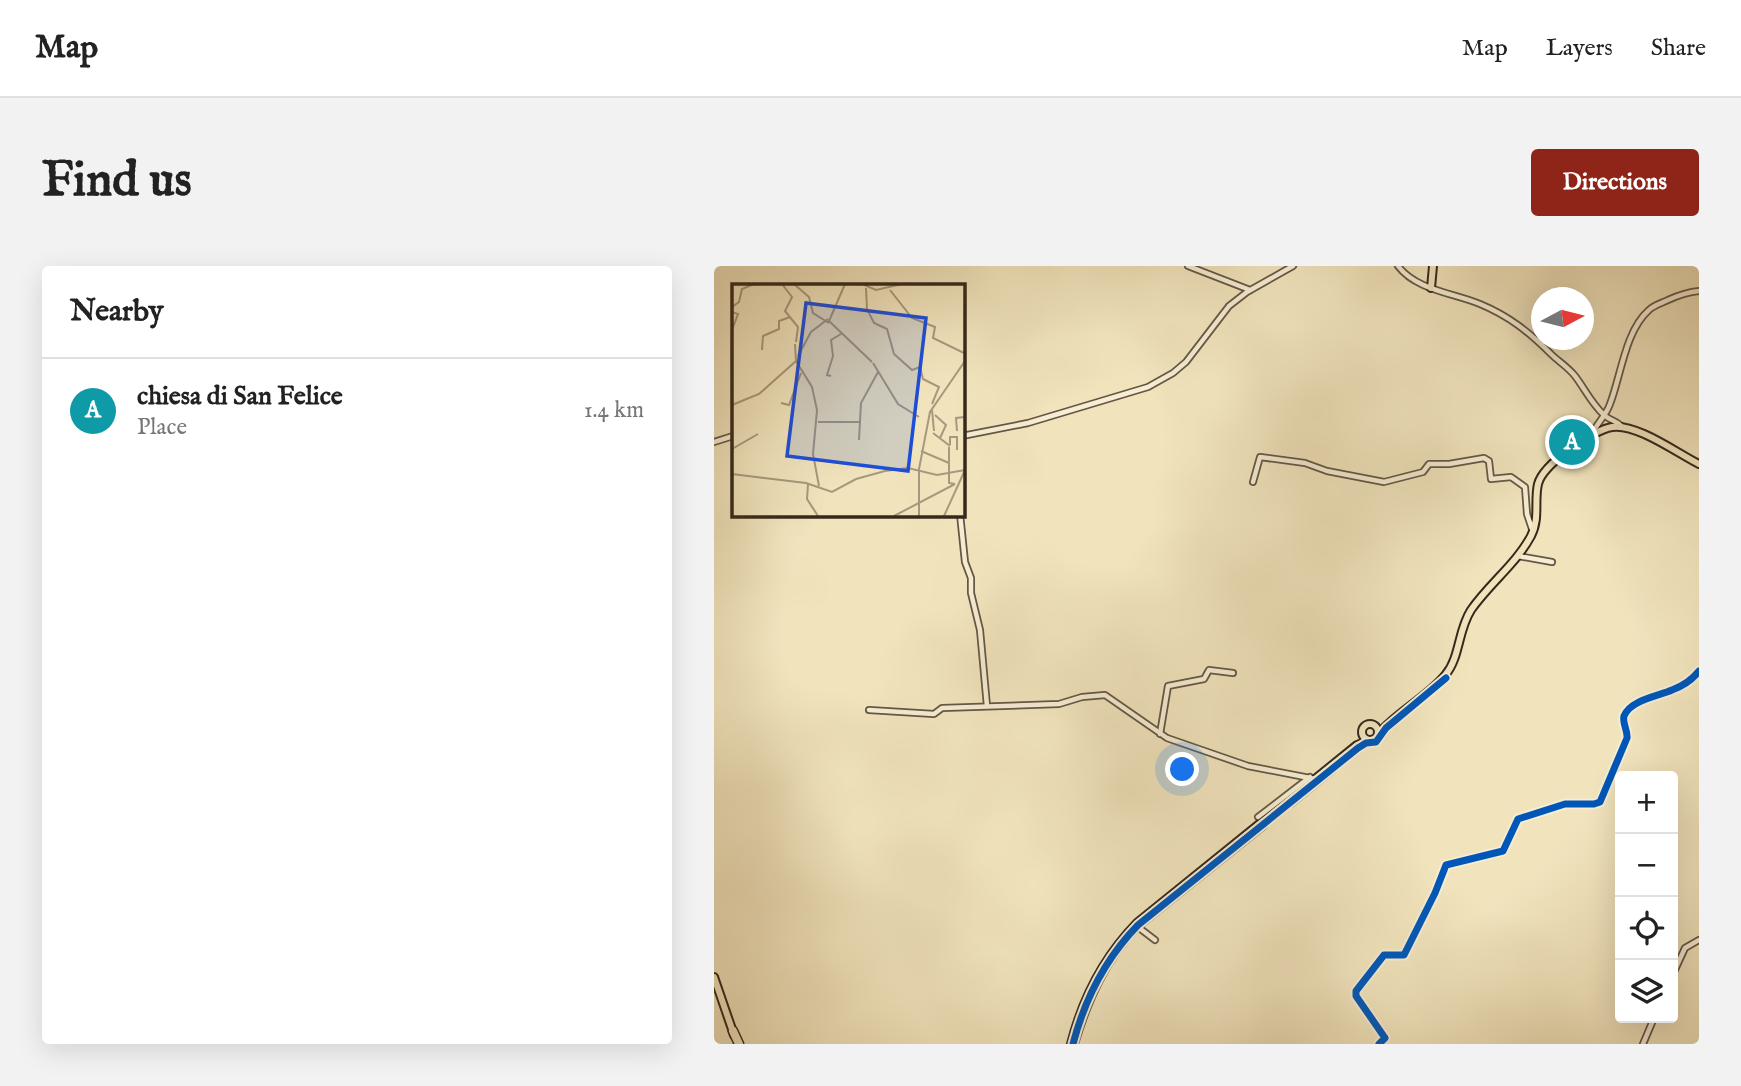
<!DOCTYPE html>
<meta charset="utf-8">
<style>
:root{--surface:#fff;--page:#f2f2f2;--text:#222;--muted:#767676;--line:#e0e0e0;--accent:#8f2418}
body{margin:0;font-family:"IM FELL English",serif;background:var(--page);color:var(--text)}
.controls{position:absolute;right:21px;bottom:21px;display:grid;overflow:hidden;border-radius:7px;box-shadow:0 7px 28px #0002}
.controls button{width:63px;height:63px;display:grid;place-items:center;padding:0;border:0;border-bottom:2px solid var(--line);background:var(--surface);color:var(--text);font:35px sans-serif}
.compass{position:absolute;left:817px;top:21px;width:63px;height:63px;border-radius:50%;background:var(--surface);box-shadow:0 7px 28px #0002;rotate:83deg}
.you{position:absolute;left:469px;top:504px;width:24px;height:24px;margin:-18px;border:5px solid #fff;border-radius:50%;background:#1a73e8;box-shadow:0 0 0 10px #1a73e833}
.badge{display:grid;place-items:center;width:46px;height:46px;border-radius:50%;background:var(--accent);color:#fff;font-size:23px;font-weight:700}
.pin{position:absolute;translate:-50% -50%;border:4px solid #fff;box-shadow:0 2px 7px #0006}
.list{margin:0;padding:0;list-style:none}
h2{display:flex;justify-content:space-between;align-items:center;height:91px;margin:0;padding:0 28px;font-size:30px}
h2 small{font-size:23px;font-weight:400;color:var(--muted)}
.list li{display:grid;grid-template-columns:46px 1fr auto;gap:21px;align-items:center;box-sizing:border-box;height:105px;padding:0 28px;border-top:2px solid var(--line)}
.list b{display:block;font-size:26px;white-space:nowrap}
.list p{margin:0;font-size:23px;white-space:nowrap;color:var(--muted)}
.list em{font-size:23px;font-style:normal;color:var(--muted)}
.icon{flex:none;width:38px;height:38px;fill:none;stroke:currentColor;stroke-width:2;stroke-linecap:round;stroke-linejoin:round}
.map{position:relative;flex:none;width:985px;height:778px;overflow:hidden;border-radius:7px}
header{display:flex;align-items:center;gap:42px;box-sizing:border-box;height:98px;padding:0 35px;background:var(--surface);border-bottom:2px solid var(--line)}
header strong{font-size:33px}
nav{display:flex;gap:38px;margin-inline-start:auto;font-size:24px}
.intro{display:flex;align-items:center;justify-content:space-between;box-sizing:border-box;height:168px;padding:0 42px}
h1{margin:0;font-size:49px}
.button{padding:18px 32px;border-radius:7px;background:var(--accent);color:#fff;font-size:24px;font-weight:700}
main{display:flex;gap:42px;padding:0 42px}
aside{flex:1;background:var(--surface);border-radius:7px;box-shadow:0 7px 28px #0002}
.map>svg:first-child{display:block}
</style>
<header>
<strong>Map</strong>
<nav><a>Map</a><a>Layers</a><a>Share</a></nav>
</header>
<div class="intro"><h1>Find us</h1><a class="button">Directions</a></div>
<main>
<aside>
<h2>Nearby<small></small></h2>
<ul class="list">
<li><span class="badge" style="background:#0f9aa8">A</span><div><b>chiesa di San Felice</b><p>Place</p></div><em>1.4 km</em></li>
</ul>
</aside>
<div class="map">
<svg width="985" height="778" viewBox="0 0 985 778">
<rect width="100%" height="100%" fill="#f1e4bd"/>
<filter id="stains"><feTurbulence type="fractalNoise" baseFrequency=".00286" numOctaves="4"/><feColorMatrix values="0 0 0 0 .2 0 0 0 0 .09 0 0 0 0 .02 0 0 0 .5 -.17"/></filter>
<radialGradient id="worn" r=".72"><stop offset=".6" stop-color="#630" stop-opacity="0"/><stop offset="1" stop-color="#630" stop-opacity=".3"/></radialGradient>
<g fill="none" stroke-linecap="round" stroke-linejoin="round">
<defs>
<g id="minor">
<path d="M 474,0 L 536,24"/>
<path d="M 684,0 C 702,24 739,27 766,38 C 795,50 815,66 837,88 C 844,95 854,101 861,110 C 871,123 877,137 890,149 C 895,154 903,155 907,160"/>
<path d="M 248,170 L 314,157 L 434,121 L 459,107 L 472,96 L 515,40 L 533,26 L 579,0"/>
<path d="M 877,170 C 882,158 892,150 896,138 C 907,110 911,65 935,44 C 940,39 948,37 954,34 C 965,29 973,26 985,25"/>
<path d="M 0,176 L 19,170"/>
<path d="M 539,216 L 546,191 L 591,197 L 613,205 L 670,216 L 709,206 L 715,198 L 735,198 L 770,192 L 775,195 L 777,213 L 797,211 L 811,221 L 813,248 L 819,266"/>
<path d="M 246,248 L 251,296 L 257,312 L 257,327 L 266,364 L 273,440"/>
<path d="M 804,290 L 838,296"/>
<path d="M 155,444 L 220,448 L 228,442 L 345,438 L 368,431 L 391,429 L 453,472 L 534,500 L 601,513"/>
<path d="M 446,468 L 454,420 L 490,413 L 495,404 L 519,407"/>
<path d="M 577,538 L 619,504"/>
<path d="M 544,551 L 596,511"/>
<path d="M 424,661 L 550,560"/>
<path d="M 959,708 L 971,682 L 985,674"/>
<path d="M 361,778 C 374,735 392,693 424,661 L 441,674"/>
<path d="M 665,778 L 671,772 L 642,730 L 642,725 L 670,689 L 690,689 L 721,627 L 732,599 L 789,585 L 804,553 L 851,538 L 880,538 L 886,536 L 913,472 C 914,465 908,457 910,450 C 916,434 945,430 958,424 C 969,420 978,414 985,405"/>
<path d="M 929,778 L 940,752"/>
</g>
<g id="major">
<path d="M 717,22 L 719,0"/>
<circle cx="656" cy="466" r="8"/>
<path d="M 664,468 C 684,445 716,429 732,408 C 746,391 744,364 757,344 C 775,318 802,298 817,270 C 826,253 820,235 824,218 C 829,198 879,164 898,161 C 922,157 963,187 985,198"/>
<path d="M 0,711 L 20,769"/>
<path d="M 357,778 C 369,731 389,692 423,657 L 643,479 L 655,474"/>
</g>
<path id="highway" d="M 19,765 L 25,778"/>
</defs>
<use href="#minor" stroke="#645844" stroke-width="8"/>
<use href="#major" stroke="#35291c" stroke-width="10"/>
<use href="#highway" stroke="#35291c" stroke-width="11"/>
<use href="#minor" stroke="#f6edd4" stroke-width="4.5"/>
<use href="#major" stroke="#f1e4bd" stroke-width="6"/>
<use href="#highway" stroke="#f1e4bd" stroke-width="8"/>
<defs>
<g id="cycleway">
<path d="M 359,778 C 371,732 391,693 424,659 L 644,482 L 652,477 L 662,476 L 672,462 L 732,412"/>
<path d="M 665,778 L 671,772 L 642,730 L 642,725 L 670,689 L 690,689 L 721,627 L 732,599 L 789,585 L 804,553 L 851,538 L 880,538 L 886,536 L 913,472 C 914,465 908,457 910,450 C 916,434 945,430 958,424 C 969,420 978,414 985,405"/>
</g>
</defs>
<use href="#cycleway" stroke="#f6edd4" stroke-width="11"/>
<use href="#cycleway" stroke="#0057b8" stroke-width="7"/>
</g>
<g transform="translate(18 18)">
<rect width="233" height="233" fill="#f1e4bd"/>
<path fill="none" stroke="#a6997d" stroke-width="2" d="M 50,0 L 60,13 L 53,27 L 66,43 L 64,58M 62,0 L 77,13 L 81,29 L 97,39M 113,0 L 97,37 L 140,78M 130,0 L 144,6 L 170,0M 134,4 L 135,25 L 142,39 L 155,45 L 162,70 L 180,86 L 188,83 L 191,95 L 207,103 L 200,120M 158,6 L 180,34 L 203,43 L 201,54 L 232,69M 0,23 L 7,18 L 10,5 L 22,0M 0,28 L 6,30 L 0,46M 63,60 L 64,77 L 80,103 L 85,126 L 81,170 L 87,202M 30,66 L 31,52 L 47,45 L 47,37 L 58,33M 66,72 L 79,48 L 96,35M 141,79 L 166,120 L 187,133M 99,92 L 95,91 L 101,72 L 99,56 L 109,50M 49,119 L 57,121 L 69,89M 0,121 L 27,110 L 64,77M 200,126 L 202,147M 203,131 L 214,141 L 208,154M 86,138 L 128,138M 225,147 L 224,134 L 233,133M 201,149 L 218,162M 127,156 L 129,119 L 146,88M 218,161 L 218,153 L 225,153 L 225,166M 217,163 L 217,199 L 223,200M 0,165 L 26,150M 189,167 L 217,179M 0,190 L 74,199 L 100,208 L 124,195 L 153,187 L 176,184 L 205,191 L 233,186M 76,200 L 75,215 L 86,232M 162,232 L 223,200M 187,232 L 187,185 L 198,128 L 233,77M 212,232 L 233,186"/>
<path fill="#1d4ed8" fill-opacity="0.15" stroke="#1d4ed8" stroke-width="3.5" d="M 74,19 L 194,34 L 176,187 L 55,172 Z"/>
<rect width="233" height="233" fill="none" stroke="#35291c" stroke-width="3.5"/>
</g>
<rect width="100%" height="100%" filter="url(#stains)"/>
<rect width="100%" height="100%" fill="url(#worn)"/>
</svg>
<div class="controls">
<button>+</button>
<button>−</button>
<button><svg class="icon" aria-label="locate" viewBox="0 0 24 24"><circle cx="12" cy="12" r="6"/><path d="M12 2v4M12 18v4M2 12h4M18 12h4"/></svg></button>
<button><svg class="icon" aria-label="layers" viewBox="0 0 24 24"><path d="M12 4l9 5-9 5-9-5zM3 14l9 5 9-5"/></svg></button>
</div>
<svg class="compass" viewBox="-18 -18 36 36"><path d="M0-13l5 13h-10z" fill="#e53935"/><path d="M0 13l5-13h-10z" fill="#767676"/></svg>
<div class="you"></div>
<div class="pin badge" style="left:858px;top:176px;background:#0f9aa8">A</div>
</div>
</main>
